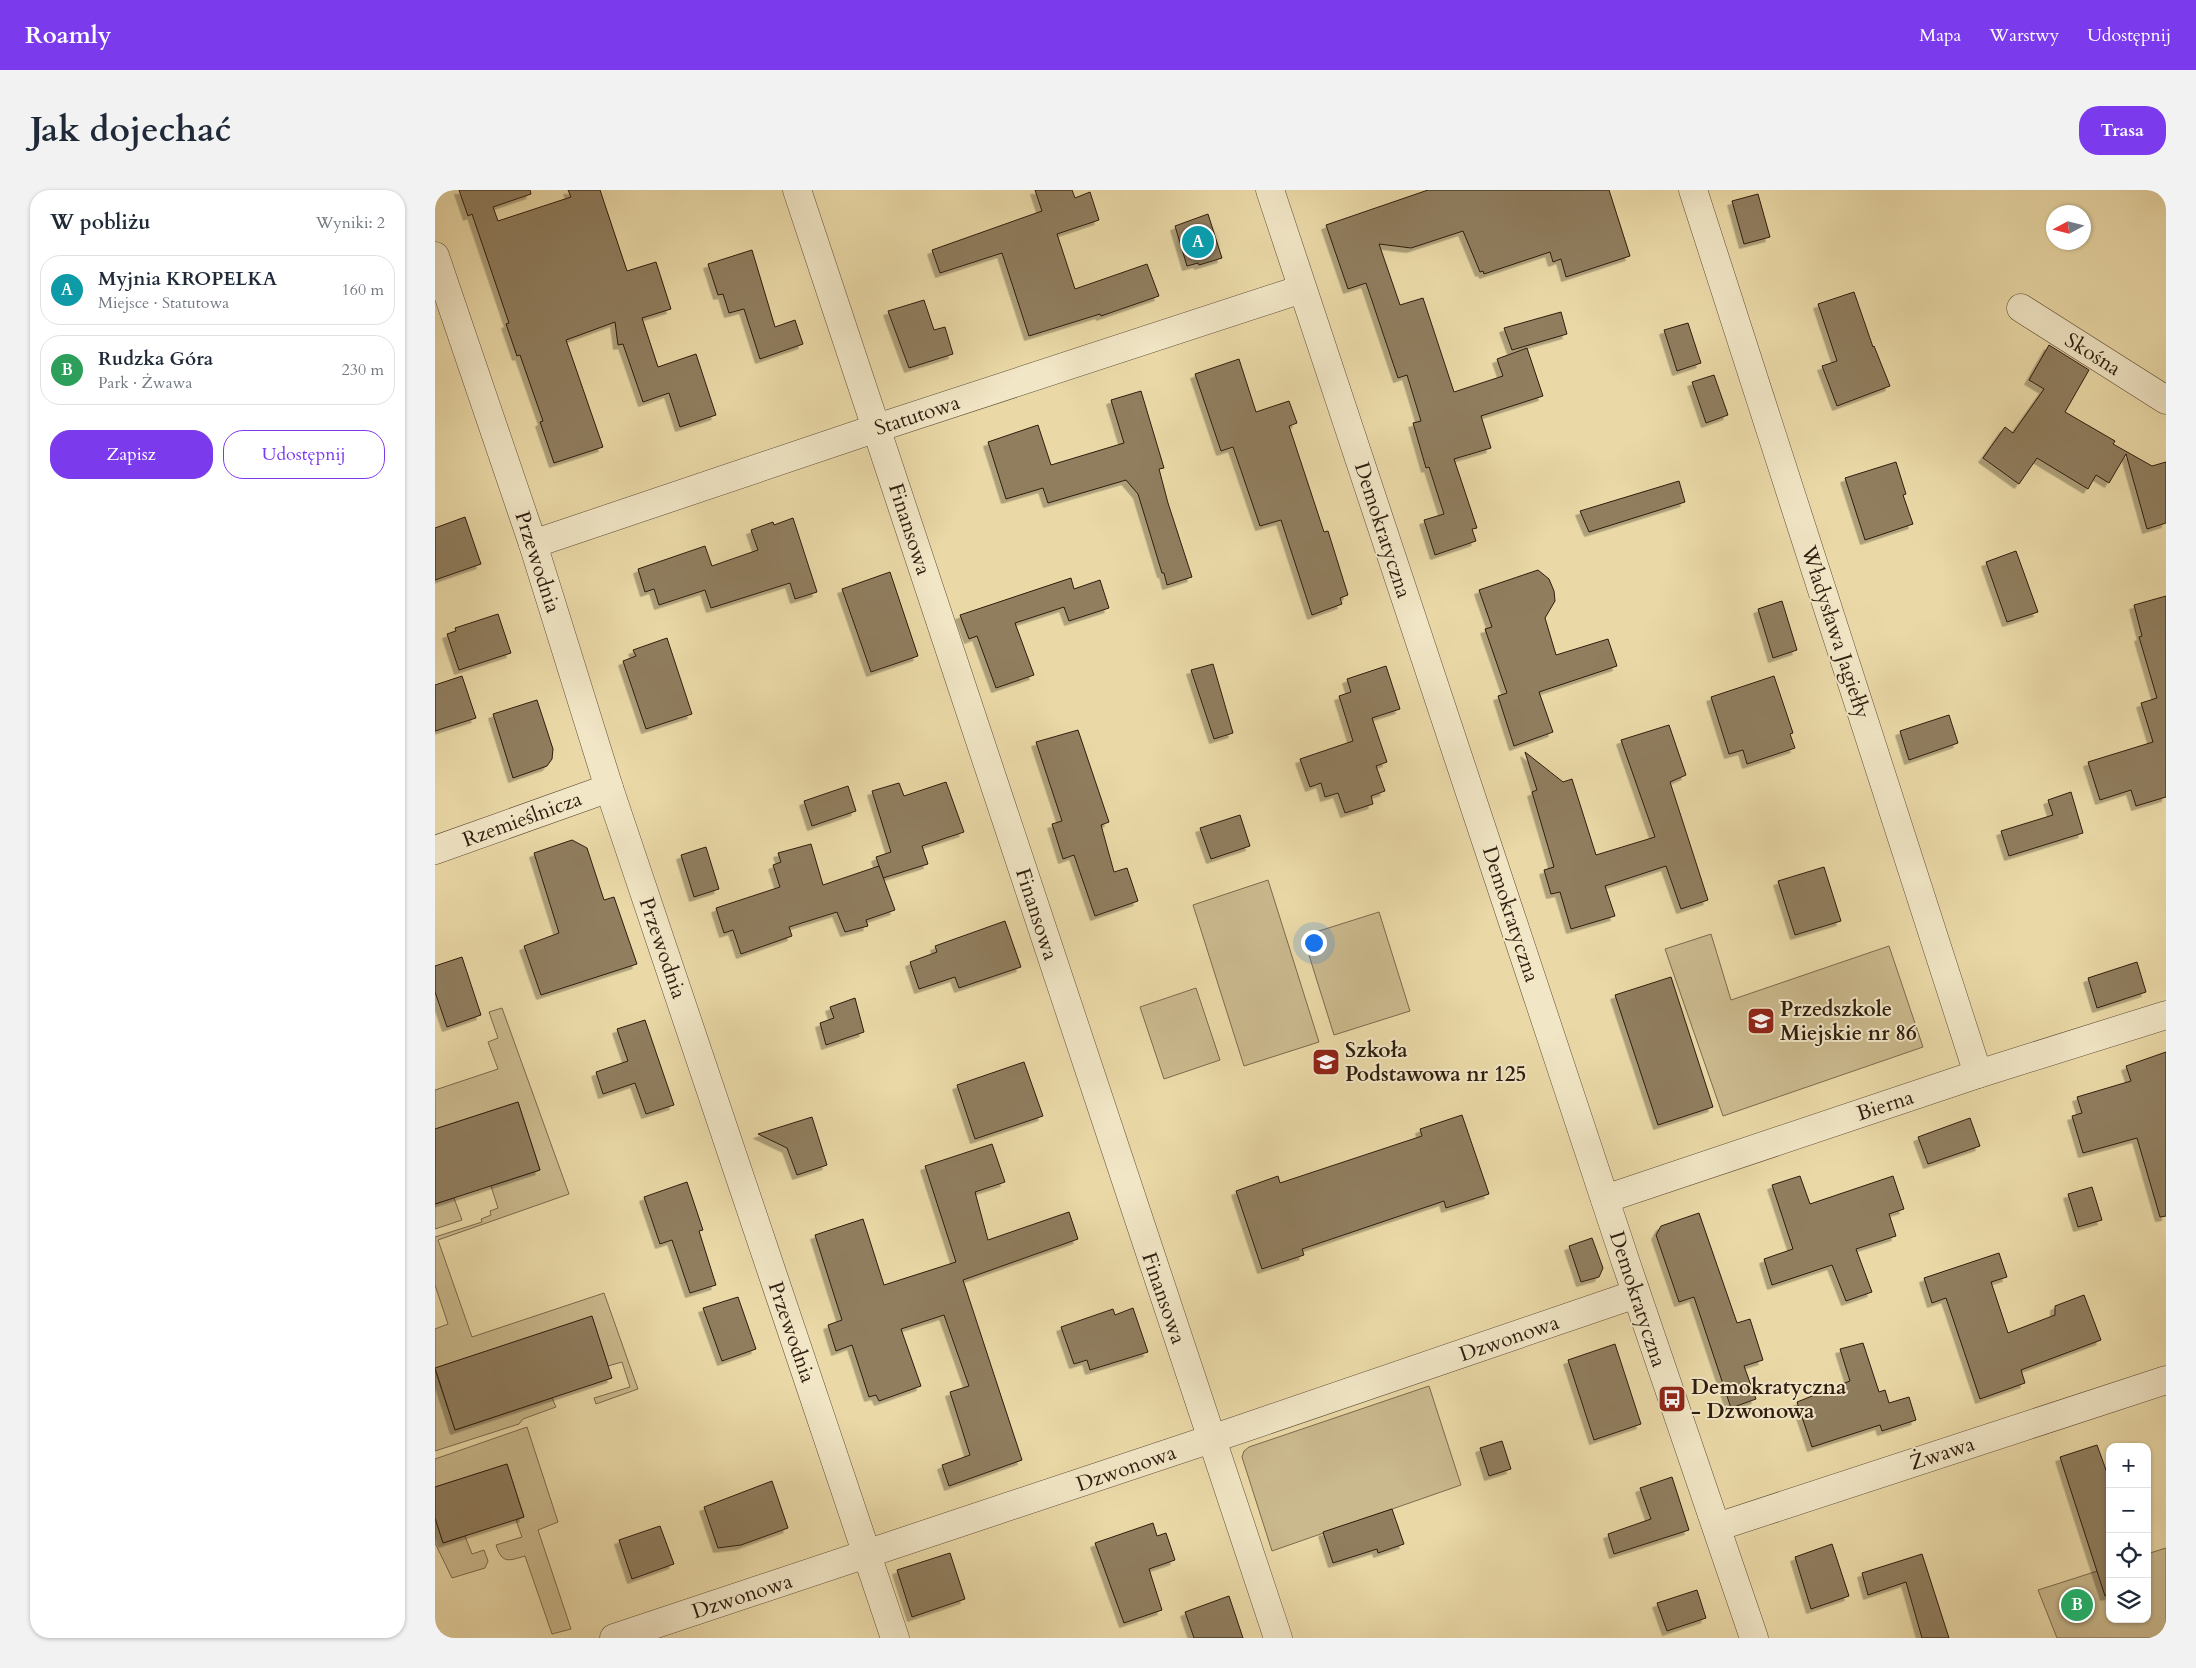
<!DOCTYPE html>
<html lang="pl">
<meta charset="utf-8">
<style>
:root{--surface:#fff;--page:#f2f2f3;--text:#1f2937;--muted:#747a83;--line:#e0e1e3;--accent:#7c3aed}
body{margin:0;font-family:Cardo,serif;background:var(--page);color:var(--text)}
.controls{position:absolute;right:15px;bottom:15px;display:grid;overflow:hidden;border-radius:10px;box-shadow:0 1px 4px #0004}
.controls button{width:45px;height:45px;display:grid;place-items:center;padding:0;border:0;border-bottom:1px solid var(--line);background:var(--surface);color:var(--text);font:25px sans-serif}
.compass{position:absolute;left:1611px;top:15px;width:45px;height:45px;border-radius:50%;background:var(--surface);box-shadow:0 1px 4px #0004;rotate:263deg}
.you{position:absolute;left:878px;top:752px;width:18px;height:18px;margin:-12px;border:4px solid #fff;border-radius:50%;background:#1a73e8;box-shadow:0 0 0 8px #1a73e833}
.badge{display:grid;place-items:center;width:32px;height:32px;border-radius:50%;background:var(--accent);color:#fff;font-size:16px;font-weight:700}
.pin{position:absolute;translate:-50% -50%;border:2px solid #fff;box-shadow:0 1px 5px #0006}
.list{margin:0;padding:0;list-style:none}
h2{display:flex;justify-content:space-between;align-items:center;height:65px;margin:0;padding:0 20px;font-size:21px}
h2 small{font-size:16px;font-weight:400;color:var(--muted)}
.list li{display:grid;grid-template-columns:32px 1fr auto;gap:15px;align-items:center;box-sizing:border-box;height:70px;margin:0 10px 10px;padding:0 10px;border:1px solid var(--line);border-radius:20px}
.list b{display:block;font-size:19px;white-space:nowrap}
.list p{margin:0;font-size:16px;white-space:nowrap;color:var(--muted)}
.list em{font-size:16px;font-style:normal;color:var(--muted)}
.actions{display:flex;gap:10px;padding:15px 20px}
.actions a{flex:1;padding:11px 0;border:1px solid var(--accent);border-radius:20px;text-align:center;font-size:18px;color:var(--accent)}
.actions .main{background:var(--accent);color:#fff}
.icon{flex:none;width:28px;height:28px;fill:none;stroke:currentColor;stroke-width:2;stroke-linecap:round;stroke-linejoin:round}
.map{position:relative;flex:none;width:1731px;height:1448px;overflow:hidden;border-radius:20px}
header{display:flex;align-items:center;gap:30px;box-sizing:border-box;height:70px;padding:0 25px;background:var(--accent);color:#fff}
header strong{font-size:24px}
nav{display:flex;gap:28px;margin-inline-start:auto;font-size:18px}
.intro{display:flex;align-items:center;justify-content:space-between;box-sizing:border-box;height:120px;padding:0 30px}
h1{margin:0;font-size:35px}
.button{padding:12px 22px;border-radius:20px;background:var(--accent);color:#fff;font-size:18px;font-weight:700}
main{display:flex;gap:30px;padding:0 30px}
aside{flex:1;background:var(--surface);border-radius:20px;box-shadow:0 1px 4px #0004}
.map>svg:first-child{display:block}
</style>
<header>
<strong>Roamly</strong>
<nav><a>Mapa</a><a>Warstwy</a><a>Udostępnij</a></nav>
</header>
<div class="intro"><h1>Jak dojechać</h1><a class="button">Trasa</a></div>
<main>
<aside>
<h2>W pobliżu<small>Wyniki: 2</small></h2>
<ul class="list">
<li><span class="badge" style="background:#0f9aa8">A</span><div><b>Myjnia KROPELKA</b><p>Miejsce · Statutowa</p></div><em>160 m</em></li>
<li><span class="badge" style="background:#2e9e5b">B</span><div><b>Rudzka Góra</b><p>Park · Żwawa</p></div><em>230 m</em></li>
</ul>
<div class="actions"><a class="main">Zapisz</a><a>Udostępnij</a></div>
</aside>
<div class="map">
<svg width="1731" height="1448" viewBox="0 0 1731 1448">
<defs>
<filter id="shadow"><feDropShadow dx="-4.5" dy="4.5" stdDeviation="0" flood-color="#0004"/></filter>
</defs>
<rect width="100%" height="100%" fill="#ead9a7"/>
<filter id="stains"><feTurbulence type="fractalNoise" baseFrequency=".004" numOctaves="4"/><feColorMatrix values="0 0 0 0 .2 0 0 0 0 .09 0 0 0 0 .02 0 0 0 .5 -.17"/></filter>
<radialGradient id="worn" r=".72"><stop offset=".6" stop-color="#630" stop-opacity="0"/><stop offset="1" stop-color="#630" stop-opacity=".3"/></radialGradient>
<g fill="#cab98d" stroke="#7c6a4e">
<path d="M 833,690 L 884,852 L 809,876 L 758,715 Z"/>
<path d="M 944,722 L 975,821 L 899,845 L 868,746 Z"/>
<path d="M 1276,744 L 1296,810 L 1454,756 L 1488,857 L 1288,926 L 1230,759 Z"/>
<path d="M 761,798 L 785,870 L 729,889 L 705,817 Z"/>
<path d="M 67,818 L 134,1004 L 3,1050 L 37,1147 L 169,1103 L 203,1199 L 161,1214 L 159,1208 L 195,1197 L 187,1172 L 173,1176 L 157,1127 L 0,1178 L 0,1139 L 13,1134 L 0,1095 L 0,1047 L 47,1032 L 46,1029 L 56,1025 L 55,1021 L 63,1018 L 56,996 L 105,980 L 83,912 L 0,939 L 0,900 L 63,879 L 53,852 L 63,848 L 54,822 Z"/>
<path d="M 19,1008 L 27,1030 L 0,1039 L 0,1014 Z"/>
<path d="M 0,1180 L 20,1240 L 117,1208 L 121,1217 L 88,1229 L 84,1234 L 0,1261 Z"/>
<path d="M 994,1196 L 1026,1295 L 837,1361 L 807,1267 L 809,1261 L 814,1257 Z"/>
<path d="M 92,1237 L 123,1332 L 103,1340 L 136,1439 L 117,1444 L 90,1366 C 73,1371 67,1374 61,1355 L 87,1347 L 81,1330 L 89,1327 L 72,1274 L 0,1297 L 0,1269 Z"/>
<path d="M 0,1328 L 8,1353 L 30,1346 L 37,1364 L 49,1360 L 53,1371 L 50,1378 L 17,1388 L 0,1353 Z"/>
<path d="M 1731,1358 L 1731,1448 L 1622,1448 L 1603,1400 L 1675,1377 L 1675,1429 L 1712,1429 L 1712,1364 Z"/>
</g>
<g fill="#907e5e" stroke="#2f1c0f" filter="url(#shadow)">
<path d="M 24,0 L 95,0 L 96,4 L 58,17 L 63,31 L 136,7 L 133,0 L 165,0 L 192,81 L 221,72 L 236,119 L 207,128 L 223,177 L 261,164 L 281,225 L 245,237 L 234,203 L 208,212 L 188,154 L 183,155 L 180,132 L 131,150 L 168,257 L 119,273 L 105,232 L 108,231 L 85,165 L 82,166 L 71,134 L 74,133 L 53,71 L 37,24 L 33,26 Z"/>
<path d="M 600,0 L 637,0 L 640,8 L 655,2 L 664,30 L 622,44 L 640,99 L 712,74 L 724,106 L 666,126 L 665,124 L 594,146 L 567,63 L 505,83 L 497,60 L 607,21 Z"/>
<path d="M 993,0 L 1174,0 L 1195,66 L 1131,87 L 1126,69 L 1118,72 L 1115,62 L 1049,84 L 1048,81 L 1045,82 L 1028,41 L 976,58 L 944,54 L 965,115 L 988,108 L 1019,202 L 1068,186 L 1062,169 L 1092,158 L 1108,206 L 1046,226 L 1056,258 L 1019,269 L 1042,338 L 1037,339 L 1041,351 L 1000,365 L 989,330 L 1009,324 L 994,277 L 991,278 L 978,233 L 986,231 L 972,185 L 963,188 L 931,93 L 913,99 L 891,35 Z"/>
<path d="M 1323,4 L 1335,47 L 1309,54 L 1297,11 Z"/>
<path d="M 773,24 L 787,68 L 764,75 L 763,73 L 752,76 L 740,36 Z"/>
<path d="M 317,60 L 340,137 L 360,130 L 368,154 L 325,169 L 309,119 L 294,123 L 288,104 L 283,105 L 273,74 Z"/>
<path d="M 1419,102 L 1438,157 L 1439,156 L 1455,196 L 1402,216 L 1387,176 L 1402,171 L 1383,114 Z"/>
<path d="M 489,110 L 499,140 L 510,137 L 518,164 L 474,178 L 453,121 Z"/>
<path d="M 1126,122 L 1132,144 L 1077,160 L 1069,138 Z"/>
<path d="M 1253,133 L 1266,173 L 1242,181 L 1229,140 Z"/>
<path d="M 1614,155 L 1654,180 L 1630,222 L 1680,251 L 1678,254 L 1717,276 L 1731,272 L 1731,333 L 1712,339 L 1691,264 L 1674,293 L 1661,285 L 1653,299 L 1602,268 L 1584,294 L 1548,268 L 1570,237 L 1578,243 L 1609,199 L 1594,190 Z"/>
<path d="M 804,169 L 821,222 L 854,211 L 862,233 L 854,236 L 889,342 L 893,341 L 913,405 L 905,408 L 907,414 L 877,425 L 846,330 L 825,336 L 798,257 L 786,261 L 760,184 Z"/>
<path d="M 1279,185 L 1293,225 L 1271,233 L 1257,192 Z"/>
<path d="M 706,201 L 729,278 L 724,279 L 733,313 L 757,387 L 732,395 L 729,383 L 727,383 L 703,304 L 691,290 L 613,313 L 608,298 L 571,309 L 553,252 L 603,235 L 616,275 L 689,253 L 676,210 Z"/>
<path d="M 1461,272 L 1471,304 L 1468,305 L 1478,334 L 1430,350 L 1410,288 Z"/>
<path d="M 1244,291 L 1250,312 L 1154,342 L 1145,321 Z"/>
<path d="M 30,327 L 46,374 L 0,390 L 0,338 Z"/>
<path d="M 358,328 L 382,402 L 360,409 L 355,393 L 276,418 L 270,400 L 224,415 L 219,399 L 210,402 L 203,379 L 270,356 L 277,376 L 323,360 L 316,340 L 338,332 L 339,335 Z"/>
<path d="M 1581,361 L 1603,422 L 1572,432 L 1551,372 Z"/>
<path d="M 1103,380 L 1114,389 L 1119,401 L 1120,411 L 1110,428 L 1121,465 L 1173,449 L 1182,476 L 1104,502 L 1118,542 L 1079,556 L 1063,506 L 1072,503 L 1050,439 L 1057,437 L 1044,400 Z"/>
<path d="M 455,382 L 483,466 L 436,482 L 407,399 Z"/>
<path d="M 636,388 L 639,399 L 665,390 L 674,418 L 634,431 L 629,417 L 580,433 L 599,485 L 561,498 L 542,446 L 534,449 L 525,425 Z"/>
<path d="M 1731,406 L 1731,607 L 1701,616 L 1696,600 L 1665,610 L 1653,572 L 1718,552 L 1706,513 L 1722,508 L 1704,447 L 1707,446 L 1699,415 Z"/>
<path d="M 1347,411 L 1362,460 L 1338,468 L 1323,419 Z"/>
<path d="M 63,424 L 76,463 L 24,480 L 12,444 L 21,441 L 20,438 Z"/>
<path d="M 232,448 L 257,524 L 211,539 L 188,471 L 201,466 L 198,460 Z"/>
<path d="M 778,474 L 798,543 L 779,549 L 756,480 Z"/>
<path d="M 951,476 L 965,519 L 937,528 L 952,572 L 941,576 L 950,601 L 936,606 L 938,614 L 910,623 L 903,603 L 890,607 L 886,593 L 875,597 L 865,569 L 918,551 L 904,506 L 916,502 L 912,489 Z"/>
<path d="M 27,486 L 41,528 L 0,541 L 0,495 Z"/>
<path d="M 1339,486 L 1358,543 L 1355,544 L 1360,558 L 1312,574 L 1308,560 L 1294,564 L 1276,507 Z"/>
<path d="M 102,510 L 118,559 L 117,569 L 112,576 L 78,588 L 58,524 Z"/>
<path d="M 1514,525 L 1523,553 L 1474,570 L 1465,541 Z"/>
<path d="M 1234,535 L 1251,585 L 1235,592 L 1273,710 L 1246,719 L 1231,676 L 1170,696 L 1180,726 L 1136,739 L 1125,702 L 1116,704 L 1109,680 L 1119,677 L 1097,602 L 1102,600 L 1090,562 L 1128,592 L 1137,589 L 1161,665 L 1220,647 L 1186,550 Z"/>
<path d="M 643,540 L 674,632 L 666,635 L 679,682 L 692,678 L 703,711 L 660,726 L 639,665 L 628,669 L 617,634 L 627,631 L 601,552 Z"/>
<path d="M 511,592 L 529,642 L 487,656 L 493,674 L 448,688 L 441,667 L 456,662 L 437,601 L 464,593 L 469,606 Z"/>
<path d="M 413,596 L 421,621 L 377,636 L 369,611 Z"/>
<path d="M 1636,602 L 1648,643 L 1574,666 L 1566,641 L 1618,625 L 1613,610 Z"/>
<path d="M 805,625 L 815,656 L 776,669 L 765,638 Z"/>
<path d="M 137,650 L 152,658 L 169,710 L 179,707 L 202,774 L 106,805 L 89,756 L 124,743 L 99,663 Z"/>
<path d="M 376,654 L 388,695 L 444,676 L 460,720 L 431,730 L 433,736 L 410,742 L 402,722 L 354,737 L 357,746 L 306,764 L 298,740 L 289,743 L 281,718 L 345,697 L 338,675 L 346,672 L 343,663 Z"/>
<path d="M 271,657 L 284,699 L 259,707 L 246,665 Z"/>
<path d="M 1389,677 L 1406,731 L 1360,745 L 1343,691 Z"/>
<path d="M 570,731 L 586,777 L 524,798 L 520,787 L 484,799 L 475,772 L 502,762 L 500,756 Z"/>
<path d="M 27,767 L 46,825 L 12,837 L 0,802 L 0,776 Z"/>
<path d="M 1702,772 L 1711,802 L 1662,818 L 1653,788 Z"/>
<path d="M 1236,787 L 1278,917 L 1223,935 L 1180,805 Z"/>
<path d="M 420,808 L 429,842 L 391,855 L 385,833 L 399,828 L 395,817 Z"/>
<path d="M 210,830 L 239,915 L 211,924 L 200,893 L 168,904 L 161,882 L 193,871 L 182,839 Z"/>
<path d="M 1731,862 L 1731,1026 L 1725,1027 L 1702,948 L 1648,963 L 1637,926 L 1647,923 L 1642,907 L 1696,891 L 1691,876 Z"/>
<path d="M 589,872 L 608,926 L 540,949 L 522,895 Z"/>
<path d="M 83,912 L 105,980 L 0,1014 L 0,939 Z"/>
<path d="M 1027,925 L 1054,1004 L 1011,1018 L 1009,1011 L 867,1059 L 869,1065 L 827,1079 L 801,1001 L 843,986 L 845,993 L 987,946 L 985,939 Z"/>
<path d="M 377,927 L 392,975 L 362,985 L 352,958 L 323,944 Z"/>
<path d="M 1535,928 L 1545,956 L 1493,974 L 1483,947 Z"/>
<path d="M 557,954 L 570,992 L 540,1002 L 553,1050 L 634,1022 L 643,1049 L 528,1090 L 587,1270 L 514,1296 L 507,1275 L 535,1265 L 515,1202 L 534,1196 L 509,1125 L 466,1139 L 486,1196 L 444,1211 L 441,1205 L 434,1207 L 417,1155 L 401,1161 L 393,1135 L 407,1130 L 380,1045 L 428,1029 L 449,1095 L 521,1072 L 490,976 Z"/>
<path d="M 1365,986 L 1375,1014 L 1458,986 L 1469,1019 L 1454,1024 L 1461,1046 L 1421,1059 L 1437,1102 L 1411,1111 L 1397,1075 L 1337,1095 L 1329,1069 L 1358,1059 L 1337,995 Z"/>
<path d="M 252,992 L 268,1040 L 264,1041 L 281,1095 L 255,1103 L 237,1050 L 225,1054 L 209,1007 Z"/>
<path d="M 1657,997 L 1667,1030 L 1643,1037 L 1633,1004 Z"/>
<path d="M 1264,1023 L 1302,1133 L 1315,1129 L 1328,1170 L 1309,1176 L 1321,1209 L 1296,1218 L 1259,1107 L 1244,1112 L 1221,1045 L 1226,1036 Z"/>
<path d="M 1157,1048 L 1168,1078 L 1164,1087 L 1146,1092 L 1134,1056 Z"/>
<path d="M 1564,1063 L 1572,1087 L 1556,1092 L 1573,1143 L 1620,1125 L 1620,1116 L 1649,1105 L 1666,1150 L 1586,1180 L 1590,1193 L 1545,1209 L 1511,1108 L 1497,1113 L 1489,1088 Z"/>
<path d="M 303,1107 L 321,1159 L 287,1171 L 268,1118 Z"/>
<path d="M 698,1118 L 713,1162 L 655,1180 L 652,1170 L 639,1174 L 626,1137 L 678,1119 L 680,1125 Z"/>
<path d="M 157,1126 L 177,1188 L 20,1240 L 0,1178 Z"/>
<path d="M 1428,1153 L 1444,1202 L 1450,1200 L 1454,1213 L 1474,1207 L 1481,1230 L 1447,1241 L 1445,1235 L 1377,1257 L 1362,1212 L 1415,1191 L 1405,1159 Z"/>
<path d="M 1180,1154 L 1206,1234 L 1159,1250 L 1133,1170 Z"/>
<path d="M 1067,1251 L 1076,1279 L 1054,1286 L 1045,1258 Z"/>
<path d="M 1662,1255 L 1675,1291 L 1675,1405 L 1670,1406 L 1625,1267 Z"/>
<path d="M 72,1274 L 89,1327 L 8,1353 L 0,1328 L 0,1297 Z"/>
<path d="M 1237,1287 L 1254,1340 L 1179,1364 L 1173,1344 L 1216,1329 L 1205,1298 Z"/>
<path d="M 337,1291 L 353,1338 L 306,1355 L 283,1358 L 269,1317 Z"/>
<path d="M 957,1319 L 969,1354 L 943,1363 L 942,1359 L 898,1373 L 888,1342 Z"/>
<path d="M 718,1333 L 722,1346 L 731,1343 L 740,1370 L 714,1379 L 727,1420 L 689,1433 L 660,1353 Z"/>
<path d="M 225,1336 L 239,1374 L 197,1389 L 184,1350 Z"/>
<path d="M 1397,1354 L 1414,1406 L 1376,1419 L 1360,1367 Z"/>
<path d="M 515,1363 L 530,1409 L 477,1427 L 462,1380 Z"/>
<path d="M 1487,1364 L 1514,1448 L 1487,1448 L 1471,1392 L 1433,1405 L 1427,1383 Z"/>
<path d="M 1262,1400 L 1271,1428 L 1232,1441 L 1222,1413 Z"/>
<path d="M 794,1406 L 808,1448 L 759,1448 L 750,1422 Z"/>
</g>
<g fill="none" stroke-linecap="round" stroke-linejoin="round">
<defs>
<g id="minor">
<path d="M 362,0 L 843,1448"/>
<path d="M 835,0 L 1190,1070 L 1319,1448"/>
<path d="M 1258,0 L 1543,884"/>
<path d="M 0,66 L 98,354 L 174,598 L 460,1448"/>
<path d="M 1586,118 L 1731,210"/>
<path d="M 98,354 L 442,238 L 867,99"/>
<path d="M 0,660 L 174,598"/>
<path d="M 1170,1009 L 1543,884 L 1731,825"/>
<path d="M 1282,1337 L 1731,1190"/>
<path d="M 179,1448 L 803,1240 L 1201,1104"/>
</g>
</defs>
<use href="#minor" stroke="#5e4b35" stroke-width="29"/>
<use href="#minor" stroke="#f1e6c6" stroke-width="28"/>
</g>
<defs>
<symbol id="school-square" viewBox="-11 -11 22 22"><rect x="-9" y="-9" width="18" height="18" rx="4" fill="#8f2418" stroke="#f1e6c6"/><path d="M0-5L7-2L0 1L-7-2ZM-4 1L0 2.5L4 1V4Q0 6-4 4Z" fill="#fff"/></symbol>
<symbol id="bus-square" viewBox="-11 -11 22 22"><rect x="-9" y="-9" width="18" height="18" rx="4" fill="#8f2418" stroke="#f1e6c6"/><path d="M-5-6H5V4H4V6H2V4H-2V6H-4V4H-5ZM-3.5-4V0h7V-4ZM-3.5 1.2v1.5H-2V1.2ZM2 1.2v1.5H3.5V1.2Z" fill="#fff"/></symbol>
</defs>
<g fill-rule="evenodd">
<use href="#school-square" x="1310" y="815" width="32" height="32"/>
<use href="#school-square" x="875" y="856" width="32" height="32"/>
<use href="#bus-square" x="1221" y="1193" width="32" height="32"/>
</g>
<g text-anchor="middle" stroke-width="4" stroke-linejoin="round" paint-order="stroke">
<g font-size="21" fill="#2f1c0f" stroke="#f1e6c6">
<text transform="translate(1658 164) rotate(32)" y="7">Skośna</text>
<text transform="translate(482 225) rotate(-18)" y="7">Statutowa</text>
<text transform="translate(475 339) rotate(72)" y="7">Finansowa</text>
<text transform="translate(948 340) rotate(72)" y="7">Demokratyczna</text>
<text transform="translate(103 372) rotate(72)" y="7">Przewodnia</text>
<text transform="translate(1401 442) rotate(72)" y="7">Władysława Jagiełły</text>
<text transform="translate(87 629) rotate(-20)" y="7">Rzemieślnicza</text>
<text transform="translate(602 724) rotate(72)" y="7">Finansowa</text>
<text transform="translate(1076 724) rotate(72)" y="7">Demokratyczna</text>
<text transform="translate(228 758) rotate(71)" y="7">Przewodnia</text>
<text transform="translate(1450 915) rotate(-18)" y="7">Bierna</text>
<text transform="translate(729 1108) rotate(71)" y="7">Finansowa</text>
<text transform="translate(1203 1109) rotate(72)" y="7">Demokratyczna</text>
<text transform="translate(357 1142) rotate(71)" y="7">Przewodnia</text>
<text transform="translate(1074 1148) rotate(-19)" y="7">Dzwonowa</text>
<text transform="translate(1507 1263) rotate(-18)" y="7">Żwawa</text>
<text transform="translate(691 1278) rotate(-19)" y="7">Dzwonowa</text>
<text transform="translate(307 1406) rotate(-18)" y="7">Dzwonowa</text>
</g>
<g font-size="21" font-weight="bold" fill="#2f1c0f" stroke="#f1e6c6" text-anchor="start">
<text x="1345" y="826">Przedszkole<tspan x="1345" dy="24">Miejskie nr 86</tspan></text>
<text x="910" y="867">Szkoła<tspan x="910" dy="24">Podstawowa nr 125</tspan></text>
<text x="1256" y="1204">Demokratyczna<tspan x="1256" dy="24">- Dzwonowa</tspan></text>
</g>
</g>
<rect width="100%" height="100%" filter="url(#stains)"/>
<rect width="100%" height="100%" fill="url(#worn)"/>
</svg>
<div class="controls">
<button>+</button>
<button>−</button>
<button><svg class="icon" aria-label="locate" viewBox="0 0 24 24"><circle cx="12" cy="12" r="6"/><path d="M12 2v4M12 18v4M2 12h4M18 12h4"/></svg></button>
<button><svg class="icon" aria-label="layers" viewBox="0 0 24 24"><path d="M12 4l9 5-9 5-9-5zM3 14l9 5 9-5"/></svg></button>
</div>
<svg class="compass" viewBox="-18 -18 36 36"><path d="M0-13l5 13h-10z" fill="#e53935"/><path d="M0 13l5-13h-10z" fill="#747a83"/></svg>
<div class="you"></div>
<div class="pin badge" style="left:763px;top:52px;background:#0f9aa8">A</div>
<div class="pin badge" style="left:1642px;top:1415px;background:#2e9e5b">B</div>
</div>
</main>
